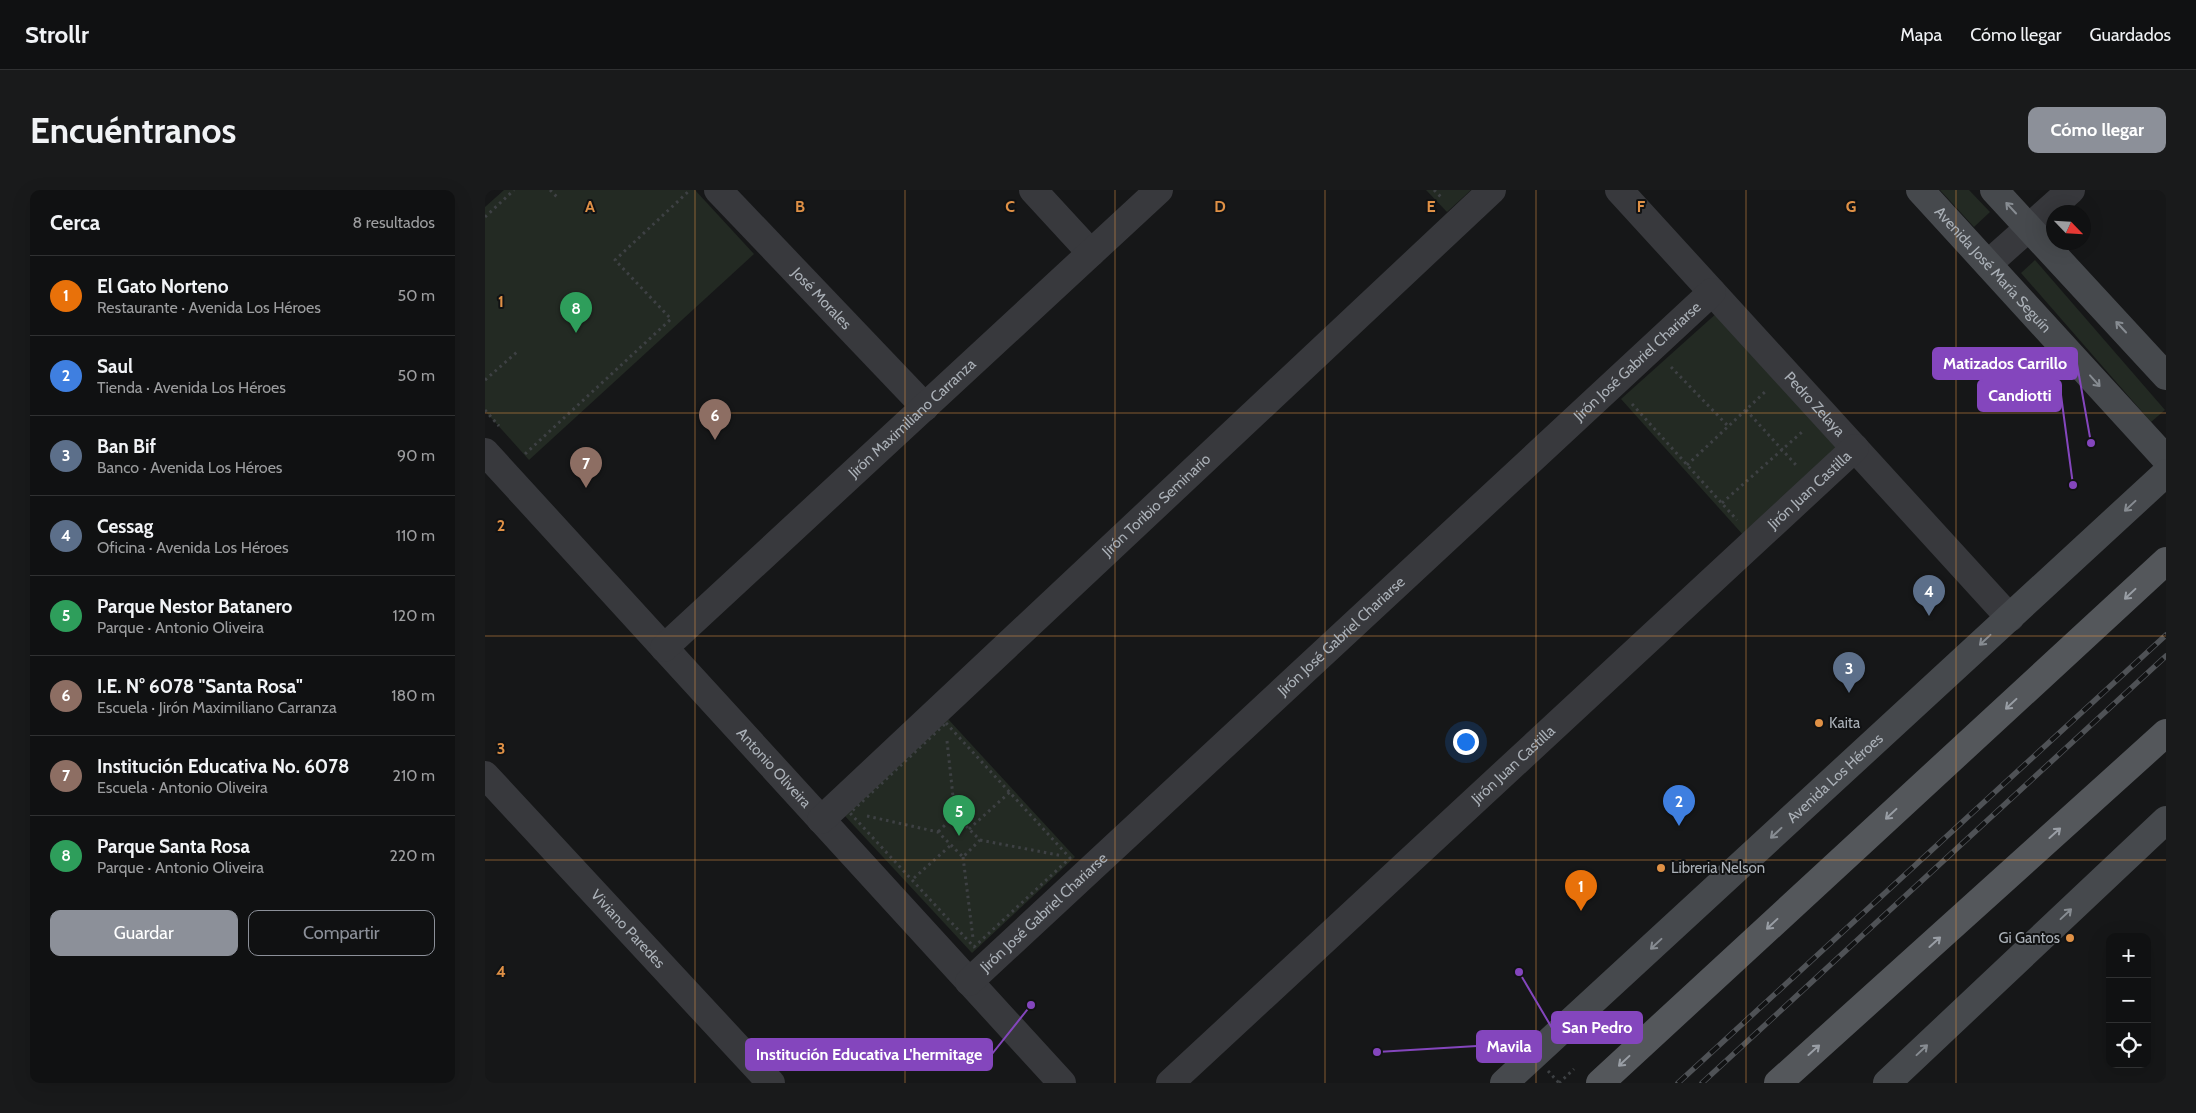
<!DOCTYPE html>
<html lang="es">
<meta charset="utf-8">
<style>
:root{--surface:#101112;--page:#191a1b;--text:#f1f3f6;--muted:#9c9d9f;--line:#303132;--accent:#8c9099}
body{margin:0;font-family:Cabin,sans-serif;background:var(--page);color:var(--text)}
.controls{position:absolute;right:15px;bottom:15px;display:grid;overflow:hidden;border-radius:10px;box-shadow:0 5px 20px #0002}
.controls button{width:45px;height:45px;display:grid;place-items:center;padding:0;border:0;border-bottom:1px solid var(--line);background:var(--surface);color:var(--text);font:25px sans-serif}
.compass{position:absolute;left:1561px;top:15px;width:45px;height:45px;border-radius:50%;background:var(--surface);box-shadow:0 5px 20px #0002;rotate:115deg}
.you{position:absolute;left:980px;top:551px;width:18px;height:18px;margin:-12px;border:4px solid #fff;border-radius:50%;background:#1a73e8;box-shadow:0 0 0 8px #1a73e833}
.badge{display:grid;place-items:center;width:32px;height:32px;border-radius:50%;background:var(--accent);color:#fff;font-size:16px;font-weight:700}
.pin{position:absolute;translate:-50% -41px;filter:drop-shadow(0 1px 2px #0008)}
.pin::after{content:'';position:absolute;top:26px;width:18px;height:15px;background:inherit;clip-path:polygon(0 0,100% 0,50% 100%)}
.list{margin:0;padding:0;list-style:none}
h2{display:flex;justify-content:space-between;align-items:center;height:65px;margin:0;padding:0 20px;font-size:21px}
h2 small{font-size:16px;font-weight:400;color:var(--muted)}
.list li{display:grid;grid-template-columns:32px 1fr auto;gap:15px;align-items:center;box-sizing:border-box;height:80px;padding:0 20px;border-top:1px solid var(--line)}
.list b{display:block;font-size:19px;white-space:nowrap}
.list p{margin:0;font-size:16px;white-space:nowrap;color:var(--muted)}
.list em{font-size:16px;font-style:normal;color:var(--muted)}
.actions{display:flex;gap:10px;padding:15px 20px}
.actions a{flex:1;padding:11px 0;border:1px solid var(--accent);border-radius:10px;text-align:center;font-size:18px;color:var(--accent)}
.actions .main{background:var(--accent);color:#fff}
.icon{flex:none;width:28px;height:28px;fill:none;stroke:currentColor;stroke-width:2;stroke-linecap:round;stroke-linejoin:round}
.map{position:relative;flex:none;width:1681px;height:893px;overflow:hidden;border-radius:10px}
header{display:flex;align-items:center;gap:30px;box-sizing:border-box;height:70px;padding:0 25px;background:var(--surface);border-bottom:1px solid var(--line)}
header strong{font-size:24px}
nav{display:flex;gap:28px;margin-inline-start:auto;font-size:18px}
.intro{display:flex;align-items:center;justify-content:space-between;box-sizing:border-box;height:120px;padding:0 30px}
h1{margin:0;font-size:35px}
.button{padding:12px 22px;border-radius:10px;background:var(--accent);color:#fff;font-size:18px;font-weight:700}
main{display:flex;gap:30px;padding:0 30px}
aside{flex:1;background:var(--surface);border-radius:10px;box-shadow:0 5px 20px #0002}
.map>svg:first-child{display:block}
</style>
<header>
<strong>Strollr</strong>
<nav><a>Mapa</a><a>Cómo llegar</a><a>Guardados</a></nav>
</header>
<div class="intro"><h1>Encuéntranos</h1><a class="button">Cómo llegar</a></div>
<main>
<aside>
<h2>Cerca<small>8 resultados</small></h2>
<ul class="list">
<li><span class="badge" style="background:#e8710a">1</span><div><b>El Gato Norteno</b><p>Restaurante · Avenida Los Héroes</p></div><em>50 m</em></li>
<li><span class="badge" style="background:#3f7fe0">2</span><div><b>Saul</b><p>Tienda · Avenida Los Héroes</p></div><em>50 m</em></li>
<li><span class="badge" style="background:#5c6f8a">3</span><div><b>Ban Bif</b><p>Banco · Avenida Los Héroes</p></div><em>90 m</em></li>
<li><span class="badge" style="background:#5c6f8a">4</span><div><b>Cessag</b><p>Oficina · Avenida Los Héroes</p></div><em>110 m</em></li>
<li><span class="badge" style="background:#2e9e5b">5</span><div><b>Parque Nestor Batanero</b><p>Parque · Antonio Oliveira</p></div><em>120 m</em></li>
<li><span class="badge" style="background:#8d6e63">6</span><div><b>I.E. N° 6078 &quot;Santa Rosa&quot;</b><p>Escuela · Jirón Maximiliano Carranza</p></div><em>180 m</em></li>
<li><span class="badge" style="background:#8d6e63">7</span><div><b>Institución Educativa No. 6078</b><p>Escuela · Antonio Oliveira</p></div><em>210 m</em></li>
<li><span class="badge" style="background:#2e9e5b">8</span><div><b>Parque Santa Rosa</b><p>Parque · Antonio Oliveira</p></div><em>220 m</em></li>
</ul>
<div class="actions"><a class="main">Guardar</a><a>Compartir</a></div>
</aside>
<div class="map">
<svg width="1681" height="893" viewBox="0 0 1681 893">
<rect width="100%" height="100%" fill="#161718"/>
<g fill="#232a23">
<path d="M 19,0 L 210,0 L 269,64 L 44,270 L 0,221 L 0,17 Z"/>
<path d="M 941,0 L 986,0 L 962,22 Z"/>
<path d="M 1455,0 L 1484,0 L 1505,22 L 1489,37 Z"/>
<path d="M 1550,70 L 1680,220 L 1666,232 L 1536,83 Z"/>
<path d="M 1233,122 L 1355,258 L 1259,346 L 1136,209 Z"/>
<path d="M 463,529 L 590,667 L 487,763 L 359,625 Z"/>
</g>
<g fill="none" stroke-linecap="round" stroke-linejoin="round">
<g stroke="#3e4144" stroke-width="3" stroke-dasharray="2.5 4" stroke-linecap="butt">
<path d="M 65,0 L 74,9"/>
<path d="M 949,0 L 958,9"/>
<path d="M 0,27 L 29,0"/>
<path d="M 1186,177 L 1243,236"/>
<path d="M 0,190 L 32,162"/>
<path d="M 1147,214 L 1252,330"/>
<path d="M 0,220 L 14,236"/>
<path d="M 1261,220 L 1311,275"/>
<path d="M 40,264 L 186,129 L 130,70 L 205,0"/>
<path d="M 1202,275 L 1281,201"/>
<path d="M 1237,313 L 1317,242"/>
<path d="M 461,533 L 585,668 L 489,757 L 365,623 Z"/>
<path d="M 462,551 L 470,625"/>
<path d="M 382,626 L 453,642 L 478,667 L 495,650 L 470,625 L 453,642"/>
<path d="M 484,639 L 525,602"/>
<path d="M 495,650 L 578,666"/>
<path d="M 478,667 L 488,748"/>
<path d="M 429,688 L 466,655"/>
<path d="M 1074,893 L 1089,879"/>
</g>
<g stroke="#38393d" stroke-width="28">
<path id="s1" d="M 233,0 L 440,217"/>
<path d="M 548,0 L 606,63"/>
<path id="s2" d="M 1134,0 L 1525,428"/>
<path d="M 1503,74 L 1586,0"/>
<path id="s3" d="M 0,262 L 577,893"/>
<path id="s4" d="M 179,458 L 674,0"/>
<path id="s5" d="M 0,585 L 286,893"/>
<path id="s6" d="M 336,630 L 1007,0"/>
<path id="s7" d="M 484,792 L 1227,102"/>
<path id="s8" d="M 685,893 L 1370,258"/>
</g>
<g stroke="#46494d" stroke-width="28">
<path id="s9" d="M 1435,0 L 1681,269"/>
<path d="M 1509,0 L 1681,186"/>
<path id="s10" d="M 1019,893 L 1681,283"/>
<path d="M 1402,893 L 1681,630"/>
</g>
<g stroke="#54575b" stroke-width="28">
<path d="M 1115,893 L 1681,371"/>
<path d="M 1293,893 L 1681,543"/>
</g>
<defs>
<g id="rail">
<path d="M 1193,893 L 1681,445"/>
<path d="M 1217,893 L 1681,466"/>
</g>
</defs>
<use href="#rail" stroke="#4f5256" stroke-width="5.5"/>
<use href="#rail" stroke="#111213" stroke-width="4" stroke-dasharray="11" stroke-linecap="butt"/>
<path stroke="#3e4144" stroke-width="3" stroke-dasharray="2.5 4" stroke-linecap="butt" d="M 1063,881 L 1074,893"/>
</g>
<defs><path id="oneway-shaft" d="M-6 0H5M1.5-3L5.5 0L1.5 3" fill="none" stroke-width="1.6" stroke-linecap="round" stroke-linejoin="round" transform="scale(1.25)"/></defs>
<g stroke="#878c92">
<use href="#oneway-shaft" transform="translate(1526 18) rotate(-133)"/>
<use href="#oneway-shaft" transform="translate(1636 137) rotate(-133)"/>
<use href="#oneway-shaft" transform="translate(1610 191) rotate(48)"/>
<use href="#oneway-shaft" transform="translate(1645 316) rotate(137)"/>
<use href="#oneway-shaft" transform="translate(1500 450) rotate(137)"/>
<use href="#oneway-shaft" transform="translate(1291 643) rotate(137)"/>
<use href="#oneway-shaft" transform="translate(1581 724) rotate(-43)"/>
<use href="#oneway-shaft" transform="translate(1171 754) rotate(137)"/>
<use href="#oneway-shaft" transform="translate(1437 860) rotate(-43)"/>
</g>
<g stroke="#999ea5">
<use href="#oneway-shaft" transform="translate(1645 404) rotate(137)"/>
<use href="#oneway-shaft" transform="translate(1526 514) rotate(137)"/>
<use href="#oneway-shaft" transform="translate(1406 624) rotate(137)"/>
<use href="#oneway-shaft" transform="translate(1570 643) rotate(-42)"/>
<use href="#oneway-shaft" transform="translate(1287 734) rotate(137)"/>
<use href="#oneway-shaft" transform="translate(1450 752) rotate(-42)"/>
<use href="#oneway-shaft" transform="translate(1329 860) rotate(-42)"/>
<use href="#oneway-shaft" transform="translate(1139 871) rotate(137)"/>
</g>
<path fill="none" stroke="#e09146" stroke-width="1" stroke-opacity="0.55" d="M 210,0 L 210,893M 420,0 L 420,893M 630,0 L 630,893M 840,0 L 840,893M 1051,0 L 1051,893M 1261,0 L 1261,893M 1471,0 L 1471,893M 0,223 L 1681,223M 0,446 L 1681,446M 0,670 L 1681,670"/>
<g fill="#e09146" stroke="#111213" stroke-width="2">
<circle cx="1334" cy="533" r="5"/>
<circle cx="1176" cy="678" r="5"/>
<circle cx="1585" cy="748" r="5"/>
</g>
<g text-anchor="middle" stroke-width="4" stroke-linejoin="round" paint-order="stroke">
<g font-size="15" fill="#aab0b7" stroke="#111213">
<text dy="5" stroke="none"><textPath href="#s9" startOffset="108">Avenida José María Seguín</textPath></text>
<text dy="5" stroke="none"><textPath href="#s1" startOffset="150">José Morales</textPath></text>
<text dy="5" stroke="none"><textPath href="#s7" startOffset="912">Jirón José Gabriel Chariarse</textPath></text>
<text dy="5" stroke="none"><textPath href="#s2" startOffset="290">Pedro Zelaya</textPath></text>
<text dy="5" stroke="none"><textPath href="#s4" startOffset="338">Jirón Maximiliano Carranza</textPath></text>
<text dy="5" stroke="none"><textPath href="#s8" startOffset="872">Jirón Juan Castilla</textPath></text>
<text dy="5" stroke="none"><textPath href="#s6" startOffset="460">Jirón Toribio Seminario</textPath></text>
<text dy="5" stroke="none"><textPath href="#s7" startOffset="508">Jirón José Gabriel Chariarse</textPath></text>
<text dy="5" stroke="none"><textPath href="#s8" startOffset="468">Jirón Juan Castilla</textPath></text>
<text dy="5" stroke="none"><textPath href="#s3" startOffset="428">Antonio Oliveira</textPath></text>
<text dy="5" stroke="none"><textPath href="#s10" startOffset="450">Avenida Los Héroes</textPath></text>
<text dy="5" stroke="none"><textPath href="#s7" startOffset="102">Jirón José Gabriel Chariarse</textPath></text>
<text dy="5" stroke="none"><textPath href="#s5" startOffset="210">Viviano Paredes</textPath></text>
</g>
<g font-size="15" fill="#aab0b7" stroke="#111213" text-anchor="start">
<text x="1344" y="538">Kaita</text>
<text x="1186" y="683">Libreria Nelson</text>
<text x="1575" y="753" text-anchor="end">Gi Gantos</text>
</g>
</g>
<g font-size="16" text-anchor="middle" font-weight="bold" fill="#e09146" stroke="#111213" stroke-width="4" stroke-linejoin="round" paint-order="stroke">
<text x="105" y="22">A</text>
<text x="315" y="22">B</text>
<text x="525" y="22">C</text>
<text x="735" y="22">D</text>
<text x="946" y="22">E</text>
<text x="1156" y="22">F</text>
<text x="1366" y="22">G</text>
<text x="16" y="117">1</text>
<text x="16" y="341">2</text>
<text x="16" y="564">3</text>
<text x="16" y="787">4</text>
</g>
<path fill="none" stroke="#8446bd" stroke-width="2" d="M1606 253L1592 174M1588 295L1576 205M1034 782L1067 838M892 862L992 856M546 815L507 864"/>
<g fill="#8446bd" stroke="#111213" stroke-width="2">
<circle cx="1606" cy="253" r="5"/>
<circle cx="1588" cy="295" r="5"/>
<circle cx="1034" cy="782" r="5"/>
<circle cx="892" cy="862" r="5"/>
<circle cx="546" cy="815" r="5"/>
</g>
<g fill="#8446bd" stroke="#8446bd" stroke-width="2">
<rect x="1448" y="158" width="144" height="31" rx="5"/>
<rect x="1493" y="190" width="83" height="31" rx="5"/>
<rect x="1067" y="822" width="90" height="31" rx="5"/>
<rect x="992" y="841" width="64" height="31" rx="5"/>
<rect x="261" y="849" width="246" height="31" rx="5"/>
</g>
<g font-size="16" text-anchor="middle" font-weight="bold" fill="#fff">
<text x="1520" y="179">Matizados Carrillo</text>
<text x="1535" y="211">Candiotti</text>
<text x="1112" y="843">San Pedro</text>
<text x="1024" y="862">Mavila</text>
<text x="384" y="870">Institución Educativa L'hermitage</text>
</g>
</svg>
<div class="controls">
<button>+</button>
<button>−</button>
<button><svg class="icon" aria-label="locate" viewBox="0 0 24 24"><circle cx="12" cy="12" r="6"/><path d="M12 2v4M12 18v4M2 12h4M18 12h4"/></svg></button>
</div>
<svg class="compass" viewBox="-18 -18 36 36"><path d="M0-13l5 13h-10z" fill="#e53935"/><path d="M0 13l5-13h-10z" fill="#9c9d9f"/></svg>
<div class="you"></div>
<div class="pin badge" style="left:1096px;top:721px;background:#e8710a">1</div>
<div class="pin badge" style="left:1194px;top:636px;background:#3f7fe0">2</div>
<div class="pin badge" style="left:1364px;top:503px;background:#5c6f8a">3</div>
<div class="pin badge" style="left:1444px;top:426px;background:#5c6f8a">4</div>
<div class="pin badge" style="left:474px;top:646px;background:#2e9e5b">5</div>
<div class="pin badge" style="left:230px;top:250px;background:#8d6e63">6</div>
<div class="pin badge" style="left:101px;top:298px;background:#8d6e63">7</div>
<div class="pin badge" style="left:91px;top:143px;background:#2e9e5b">8</div>
</div>
</main>
